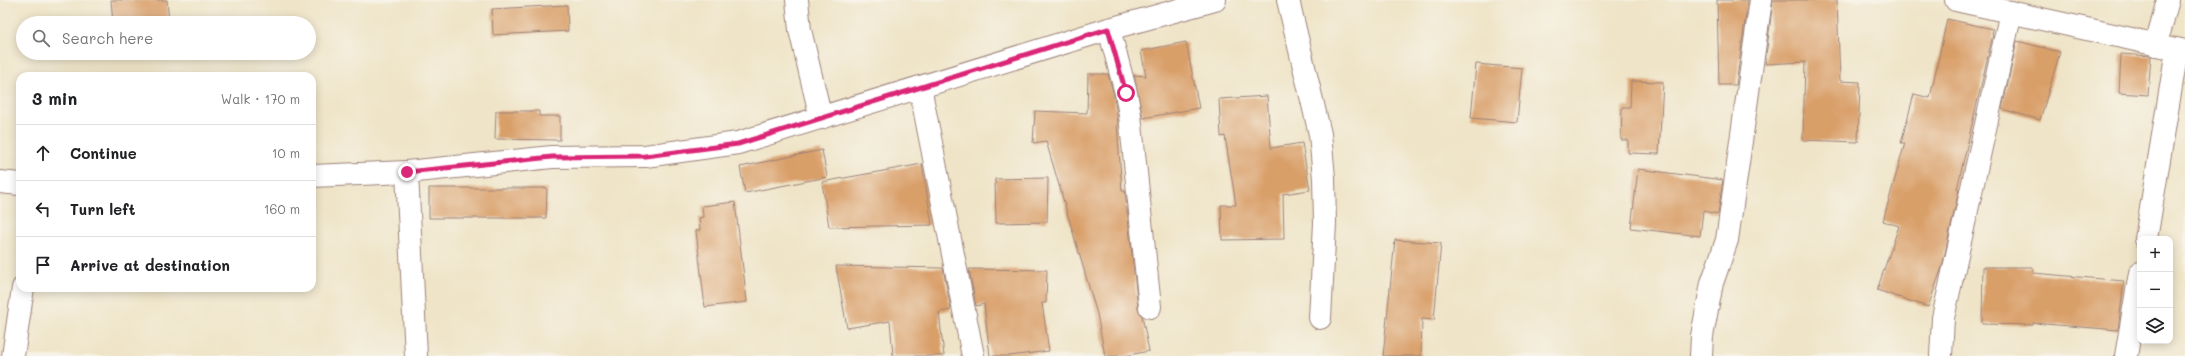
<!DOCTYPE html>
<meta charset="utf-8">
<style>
:root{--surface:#fff;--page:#f6f6f6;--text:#202124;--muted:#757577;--line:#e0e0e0}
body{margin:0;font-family:Mali,sans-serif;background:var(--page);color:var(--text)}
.controls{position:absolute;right:12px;bottom:12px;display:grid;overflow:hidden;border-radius:8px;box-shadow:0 2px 10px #0003}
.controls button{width:36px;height:36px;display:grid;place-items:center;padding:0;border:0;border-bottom:1px solid var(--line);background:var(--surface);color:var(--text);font:20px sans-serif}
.stop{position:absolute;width:12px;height:12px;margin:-9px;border:3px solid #db2777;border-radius:50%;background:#fff}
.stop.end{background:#db2777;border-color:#fff;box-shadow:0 1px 4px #0008}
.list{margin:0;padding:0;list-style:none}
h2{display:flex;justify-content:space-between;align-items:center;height:52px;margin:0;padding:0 16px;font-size:17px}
h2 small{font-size:13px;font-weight:400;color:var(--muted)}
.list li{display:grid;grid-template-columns:26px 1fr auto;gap:12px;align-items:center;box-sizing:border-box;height:56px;padding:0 16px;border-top:1px solid var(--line)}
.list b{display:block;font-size:15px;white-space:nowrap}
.list em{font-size:13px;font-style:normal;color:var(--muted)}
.icon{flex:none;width:22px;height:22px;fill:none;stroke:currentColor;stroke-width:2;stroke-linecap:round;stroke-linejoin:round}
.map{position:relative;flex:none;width:2185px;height:356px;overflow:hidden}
.search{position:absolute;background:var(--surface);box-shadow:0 2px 10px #0003;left:16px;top:16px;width:300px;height:44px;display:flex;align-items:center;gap:10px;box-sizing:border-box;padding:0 14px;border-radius:22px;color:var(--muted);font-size:15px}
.panel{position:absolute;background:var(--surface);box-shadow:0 2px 10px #0003;left:16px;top:72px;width:300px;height:220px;border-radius:12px}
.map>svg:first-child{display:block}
</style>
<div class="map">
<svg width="2185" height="356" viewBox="0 0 2185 356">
<rect width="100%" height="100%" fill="#f7f3e8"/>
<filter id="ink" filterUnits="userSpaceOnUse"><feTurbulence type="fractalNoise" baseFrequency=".025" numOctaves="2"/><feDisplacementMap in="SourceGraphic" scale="8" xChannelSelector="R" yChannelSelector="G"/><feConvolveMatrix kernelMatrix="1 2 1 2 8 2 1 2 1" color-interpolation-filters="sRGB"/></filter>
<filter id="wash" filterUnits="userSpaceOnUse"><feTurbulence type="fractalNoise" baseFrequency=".012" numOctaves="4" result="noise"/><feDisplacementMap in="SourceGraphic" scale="16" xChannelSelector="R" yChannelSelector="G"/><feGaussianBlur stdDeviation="0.9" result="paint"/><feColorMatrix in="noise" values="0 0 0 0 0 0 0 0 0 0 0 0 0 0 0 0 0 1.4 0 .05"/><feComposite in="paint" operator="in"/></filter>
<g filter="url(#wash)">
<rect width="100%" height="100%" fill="#efe4c7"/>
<g id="blocks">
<g fill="#d99f69">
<path d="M 111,0 L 167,0 L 169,23 L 113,23 Z"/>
<path d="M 1717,0 L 1748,0 L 1736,85 L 1719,85 Z"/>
<path d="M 1773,0 L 1837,0 L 1840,81 L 1860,82 L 1858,142 L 1803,140 L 1805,62 L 1765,64 Z"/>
<path d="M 567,5 L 568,31 L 493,35 L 492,9 Z"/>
<path d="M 1947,19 L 1993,29 L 1992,34 L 1993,34 L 1957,189 L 1959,189 L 1942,267 L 1928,307 L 1877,290 L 1899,226 L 1883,221 L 1905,143 L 1901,143 L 1914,94 L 1930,98 Z"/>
<path d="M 2017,41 L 2060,52 L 2040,120 L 2002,109 Z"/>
<path d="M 1186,42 L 1199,108 L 1143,118 L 1134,75 L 1146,76 L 1141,51 Z"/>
<path d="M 2121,54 L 2151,56 L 2148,95 L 2119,93 Z"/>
<path d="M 1476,64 L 1522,68 L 1517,122 L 1471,118 Z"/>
<path d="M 1088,74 L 1108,74 L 1114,96 L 1118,123 L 1117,124 L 1122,191 L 1125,191 L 1138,308 L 1142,316 L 1149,351 L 1124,356 L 1105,356 L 1097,314 L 1046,141 L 1033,143 L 1035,111 L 1087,113 Z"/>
<path d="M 1631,81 L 1663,82 L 1659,154 L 1628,153 L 1628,140 L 1621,140 L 1622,107 L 1630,107 Z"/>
<path d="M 1267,96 L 1271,148 L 1302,143 L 1310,190 L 1283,194 L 1284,239 L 1222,240 L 1221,205 L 1236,205 L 1225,136 L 1221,137 L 1219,99 Z"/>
<path d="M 496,111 L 539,111 L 539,116 L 560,116 L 560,140 L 495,139 Z"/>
<path d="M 822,150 L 827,177 L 745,193 L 740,167 Z"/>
<path d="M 922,164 L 932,225 L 829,227 L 822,182 Z"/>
<path d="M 1638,169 L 1723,180 L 1718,214 L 1703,211 L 1700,236 L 1631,228 Z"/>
<path d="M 1048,178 L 1047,222 L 996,223 L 995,179 Z"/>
<path d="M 429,188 L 547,188 L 546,218 L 429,218 Z"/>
<path d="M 735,202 L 747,302 L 705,307 L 696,231 L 700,230 L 699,218 L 703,217 L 702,206 Z"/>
<path d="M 1395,240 L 1441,243 L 1434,320 L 1422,319 L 1421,356 L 1383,356 Z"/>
<path d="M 836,266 L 943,268 L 951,310 L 939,312 L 944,356 L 893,356 L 890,321 L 847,328 Z"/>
<path d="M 1983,267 L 2033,267 L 2033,273 L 2124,281 L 2118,330 L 2033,323 L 2033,325 L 1982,324 Z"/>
<path d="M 969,269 L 1047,270 L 1046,303 L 1042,303 L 1049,351 L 1009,356 L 990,356 L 984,304 L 976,306 Z"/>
</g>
</g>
</g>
<g filter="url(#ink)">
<use href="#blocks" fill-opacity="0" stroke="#9c8279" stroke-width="1"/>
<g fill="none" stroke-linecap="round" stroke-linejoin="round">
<defs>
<g id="minor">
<path d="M 797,0 L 800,30 L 821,118"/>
<path d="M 1288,0 L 1320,134 L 1324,178 L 1325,223 L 1320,318"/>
<path d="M 1956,0 L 2185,51"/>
<path d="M 1109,29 L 1126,93 L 1130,115 L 1150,307"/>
<path d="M 2156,45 L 2168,0"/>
<path d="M 920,87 L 973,356"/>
<path d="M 407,172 L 416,356"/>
<path d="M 312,176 L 407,172 L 552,157 L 645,156 L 738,143 L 1109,29 L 1215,0"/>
<path d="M 0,182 L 20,184"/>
<path d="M 2146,239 L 2177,50"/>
<path d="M 13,356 L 23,288"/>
<path d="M 1701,356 L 1702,336 L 1712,283 L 1727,240 L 1761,0"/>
<path d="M 1941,356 L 1943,318 L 2011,12"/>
<path d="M 2126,356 L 2140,273"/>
</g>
</defs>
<use href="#minor" stroke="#9c8279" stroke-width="24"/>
<use href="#minor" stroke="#fff" stroke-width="22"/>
</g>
</g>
<g fill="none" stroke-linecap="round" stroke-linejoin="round" filter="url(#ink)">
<path stroke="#db2777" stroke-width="5" d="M 407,172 L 552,157 L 645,156 L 738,144 L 1108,29 L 1126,93"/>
</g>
</svg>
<div class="controls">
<button>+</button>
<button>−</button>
<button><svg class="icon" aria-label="layers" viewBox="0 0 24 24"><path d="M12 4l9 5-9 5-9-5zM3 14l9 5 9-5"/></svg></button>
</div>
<div class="stop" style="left:1126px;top:93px"></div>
<div class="stop end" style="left:407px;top:172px"></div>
<div class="search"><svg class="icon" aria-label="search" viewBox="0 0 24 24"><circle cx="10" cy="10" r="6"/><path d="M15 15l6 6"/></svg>Search here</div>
<section class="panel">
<h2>3 min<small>Walk · 170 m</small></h2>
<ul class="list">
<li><svg class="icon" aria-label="ahead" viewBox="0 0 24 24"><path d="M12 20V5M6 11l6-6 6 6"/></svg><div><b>Continue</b></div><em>10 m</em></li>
<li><svg class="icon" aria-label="left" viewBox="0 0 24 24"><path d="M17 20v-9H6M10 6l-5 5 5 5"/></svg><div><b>Turn left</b></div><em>160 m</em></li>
<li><svg class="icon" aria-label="arrive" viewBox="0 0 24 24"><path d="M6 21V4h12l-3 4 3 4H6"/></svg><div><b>Arrive at destination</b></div></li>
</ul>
</section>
</div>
